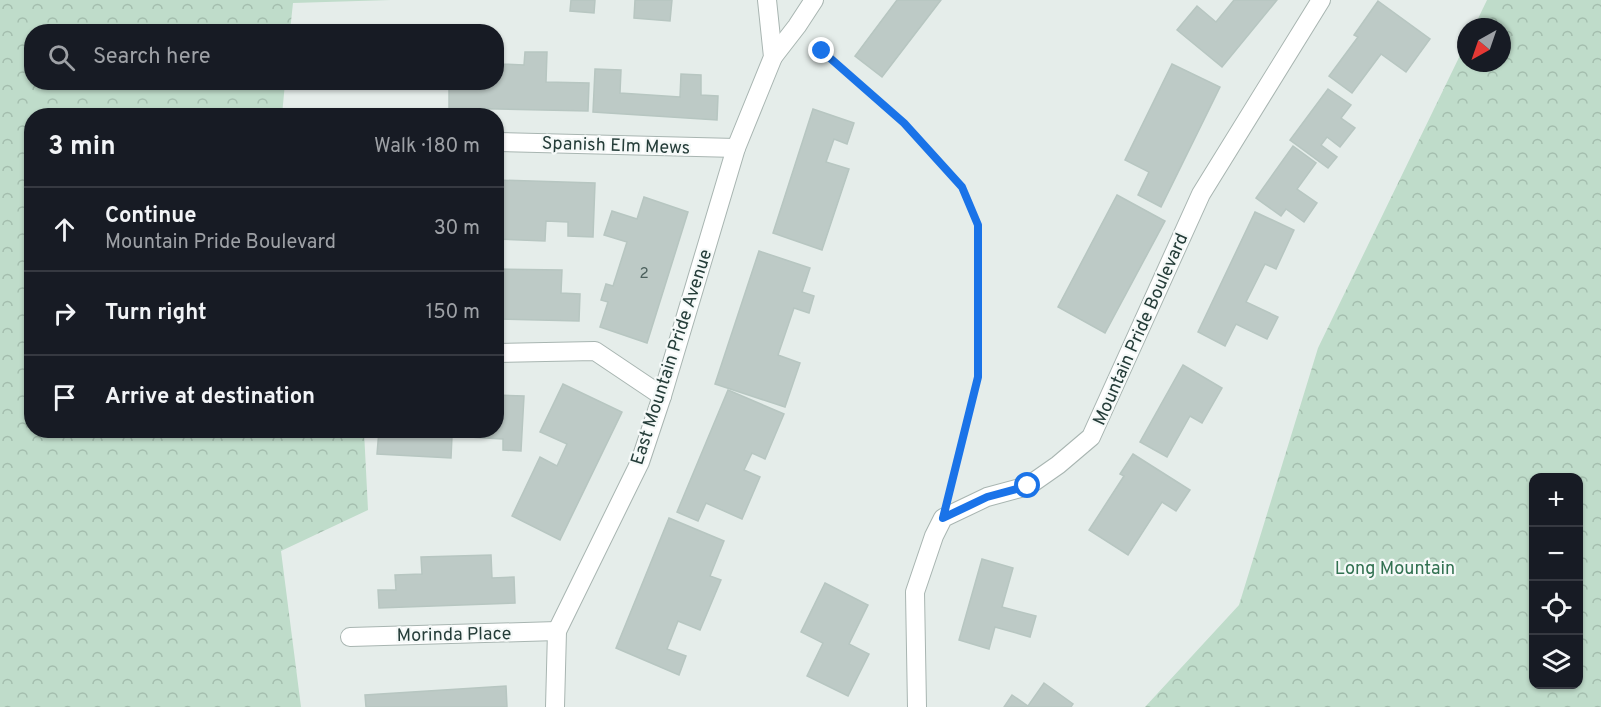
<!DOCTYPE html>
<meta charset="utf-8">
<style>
:root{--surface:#171b24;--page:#20242c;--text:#f1f3f6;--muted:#9ea1a6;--line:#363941}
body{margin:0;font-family:Overpass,sans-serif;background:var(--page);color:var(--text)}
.controls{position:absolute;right:18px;bottom:18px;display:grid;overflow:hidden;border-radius:12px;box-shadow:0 2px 4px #0004}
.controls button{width:54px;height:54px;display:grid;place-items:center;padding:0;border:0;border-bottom:2px solid var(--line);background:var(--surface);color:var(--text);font:30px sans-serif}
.compass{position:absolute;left:1457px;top:18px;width:54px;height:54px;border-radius:50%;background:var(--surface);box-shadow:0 2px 4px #0004;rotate:220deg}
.stop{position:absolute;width:18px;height:18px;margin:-14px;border:4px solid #1a73e8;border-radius:50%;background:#fff}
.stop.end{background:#1a73e8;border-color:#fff;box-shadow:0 2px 6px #0008}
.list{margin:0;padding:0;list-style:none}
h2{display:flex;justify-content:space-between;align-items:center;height:78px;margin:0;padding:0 24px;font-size:26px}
h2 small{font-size:20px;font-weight:400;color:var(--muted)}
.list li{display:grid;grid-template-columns:39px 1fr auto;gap:18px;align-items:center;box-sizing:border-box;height:84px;padding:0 24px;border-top:2px solid var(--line)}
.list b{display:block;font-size:22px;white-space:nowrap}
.list p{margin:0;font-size:20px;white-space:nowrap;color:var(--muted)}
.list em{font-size:20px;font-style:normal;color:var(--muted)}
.icon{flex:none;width:33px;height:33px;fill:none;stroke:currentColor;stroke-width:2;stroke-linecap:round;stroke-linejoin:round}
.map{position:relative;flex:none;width:1601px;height:707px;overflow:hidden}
.search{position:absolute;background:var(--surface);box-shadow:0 2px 4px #0004;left:24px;top:24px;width:480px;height:66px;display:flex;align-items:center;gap:15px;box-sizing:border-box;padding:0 21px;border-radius:24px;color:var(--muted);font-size:22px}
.panel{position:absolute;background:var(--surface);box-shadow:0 2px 4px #0004;left:24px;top:108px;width:480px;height:330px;border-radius:24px}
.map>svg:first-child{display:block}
</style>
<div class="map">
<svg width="1601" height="707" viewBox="0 0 1601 707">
<defs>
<pattern id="forest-crowns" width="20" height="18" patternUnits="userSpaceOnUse" patternTransform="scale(1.5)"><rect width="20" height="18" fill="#bfdcca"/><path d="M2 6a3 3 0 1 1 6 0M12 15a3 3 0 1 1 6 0" fill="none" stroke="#a4beae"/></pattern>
</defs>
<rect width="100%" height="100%" fill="#e5edea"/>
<g fill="url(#forest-crowns)" fill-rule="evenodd">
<path d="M 0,0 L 391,0 L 293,3 L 290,31 L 32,32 L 32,82 L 285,83 L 282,115 L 32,116 L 32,430 L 364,431 L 368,510 L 281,551 L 301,707 L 0,707 Z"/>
<path d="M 1487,0 L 1601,0 L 1601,707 L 1145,707 L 1239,605 L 1318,348 L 1466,43 L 1466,63 L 1502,63 L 1502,27 L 1474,27 ZM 1534,478 L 1578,478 L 1578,684 L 1534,684 Z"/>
</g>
<g fill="#bdcac6" stroke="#b7c6c1" stroke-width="1.5">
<path d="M 571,0 L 595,0 L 594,13 L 570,11 Z"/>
<path d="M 635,0 L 672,0 L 670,21 L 634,18 Z"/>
<path d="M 897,0 L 941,0 L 882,77 L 855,56 Z"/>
<path d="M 1234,0 L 1277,0 L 1222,67 L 1177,30 L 1197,6 L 1216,22 Z"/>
<path d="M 1378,1 L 1430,39 L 1406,72 L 1381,54 L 1352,93 L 1329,76 L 1358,37 L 1354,35 Z"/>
<path d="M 525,52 L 547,52 L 546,82 L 589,83 L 588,111 L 449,108 L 449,82 L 496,82 L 496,55 L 502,55 L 502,64 L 524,65 Z"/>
<path d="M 1172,64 L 1220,87 L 1161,207 L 1138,195 L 1149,172 L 1125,160 Z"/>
<path d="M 595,69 L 621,70 L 620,93 L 680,97 L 681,74 L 701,75 L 701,95 L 718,96 L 717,120 L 593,112 Z"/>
<path d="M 1328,89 L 1351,105 L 1341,118 L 1355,128 L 1340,147 L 1327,137 L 1321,145 L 1337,157 L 1328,168 L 1290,140 Z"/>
<path d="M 813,109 L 854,123 L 847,144 L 834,139 L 826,162 L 849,169 L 822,250 L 773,233 Z"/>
<path d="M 1293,146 L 1316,163 L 1297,189 L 1317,203 L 1304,222 L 1286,209 L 1281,216 L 1256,198 Z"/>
<path d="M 496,180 L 595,183 L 593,237 L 568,236 L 568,222 L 546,221 L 545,241 L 496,239 Z"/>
<path d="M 1117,195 L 1165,221 L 1105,333 L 1058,307 Z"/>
<path d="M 644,197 L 688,212 L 647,343 L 600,327 L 608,302 L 601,300 L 606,284 L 613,286 L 627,242 L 604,235 L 612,211 L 637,219 Z"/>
<path d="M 1255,212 L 1294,230 L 1276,269 L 1265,264 L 1246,302 L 1278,317 L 1267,339 L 1236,324 L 1225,346 L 1198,332 Z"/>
<path d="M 759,251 L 810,268 L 802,292 L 814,296 L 809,313 L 794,308 L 778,355 L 800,363 L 785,407 L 715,384 Z"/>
<path d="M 496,269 L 562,270 L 561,293 L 580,294 L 579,321 L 496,319 Z"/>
<path d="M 1183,365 L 1222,388 L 1202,423 L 1190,416 L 1167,457 L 1140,442 Z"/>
<path d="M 563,384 L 622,412 L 560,540 L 512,516 L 540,457 L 557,466 L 567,444 L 540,432 Z"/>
<path d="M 728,390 L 784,414 L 765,459 L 752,453 L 744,470 L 760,477 L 742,519 L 706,503 L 698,521 L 677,512 Z"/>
<path d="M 496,395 L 524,396 L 521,451 L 503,450 L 503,439 L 452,436 L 451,458 L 377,454 L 379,430 L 496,430 Z"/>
<path d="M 1133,454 L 1190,490 L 1176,511 L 1162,502 L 1128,555 L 1089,530 L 1124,476 L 1120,474 Z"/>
<path d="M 669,518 L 724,541 L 710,576 L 721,580 L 700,630 L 678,621 L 667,649 L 686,656 L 679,675 L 616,648 Z"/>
<path d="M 491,555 L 492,578 L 514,577 L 515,603 L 379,608 L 378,590 L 396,590 L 395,575 L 422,574 L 421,557 Z"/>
<path d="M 982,559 L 1013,568 L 1002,607 L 1036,616 L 1030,637 L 995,627 L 989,649 L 959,640 Z"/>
<path d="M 825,583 L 868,605 L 849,644 L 869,654 L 848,696 L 807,676 L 823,643 L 801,632 Z"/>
<path d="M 1044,683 L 1073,704 L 1071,707 L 1004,707 L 1012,695 L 1028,706 Z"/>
<path d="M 506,686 L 507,707 L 366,707 L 365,695 Z"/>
</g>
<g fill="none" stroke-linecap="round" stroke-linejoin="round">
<defs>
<g id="street">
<path d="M 773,57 L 797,26 L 814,0"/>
<path d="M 496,142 L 736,148"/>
<path d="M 496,353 L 595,351 L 662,396"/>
<path d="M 350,637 L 557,631"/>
<path d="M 555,707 L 557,631 L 640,462 L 662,396 L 736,148 L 773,57 L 767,0"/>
<path d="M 917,707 L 915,592 L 934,536 L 943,518 L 987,497 L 1028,486 L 1058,465 L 1091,437 L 1201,194 L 1321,0"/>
</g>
</defs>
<use href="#street" stroke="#a8b5b1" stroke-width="20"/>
<path stroke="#88aea6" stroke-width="4" stroke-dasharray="3 4.5" stroke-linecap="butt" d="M 812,41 L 904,123 L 962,187 L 978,225 L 978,377 L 949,491"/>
<use href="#street" stroke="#fff" stroke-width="18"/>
</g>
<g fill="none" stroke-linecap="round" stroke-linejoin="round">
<path stroke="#1a73e8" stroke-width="8" d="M 822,51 L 904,123 L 962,187 L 978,225 L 978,377 L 943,518 L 987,497 L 1028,486"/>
</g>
<g text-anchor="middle" stroke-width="4.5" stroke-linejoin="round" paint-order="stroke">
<g font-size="15" fill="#4b605c">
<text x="644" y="278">2</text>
</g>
<g font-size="18" fill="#253d39" stroke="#f5f9f8">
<text transform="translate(616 145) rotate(2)" y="6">Spanish Elm Mews</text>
<text transform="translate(1140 329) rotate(-66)" y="6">Mountain Pride Boulevard</text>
<text transform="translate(671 357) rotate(-72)" y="6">East Mountain Pride Avenue</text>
<text transform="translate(454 634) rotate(-1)" y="6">Morinda Place</text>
</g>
<g font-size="18" fill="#327151" stroke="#f5f9f8">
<text x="1395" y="574">Long Mountain</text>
</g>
</g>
</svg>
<div class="controls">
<button>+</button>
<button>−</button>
<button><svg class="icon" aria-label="locate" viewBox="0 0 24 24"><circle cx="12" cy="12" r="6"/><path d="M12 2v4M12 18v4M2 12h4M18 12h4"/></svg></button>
<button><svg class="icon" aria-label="layers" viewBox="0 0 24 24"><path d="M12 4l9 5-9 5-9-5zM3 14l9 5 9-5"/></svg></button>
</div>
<svg class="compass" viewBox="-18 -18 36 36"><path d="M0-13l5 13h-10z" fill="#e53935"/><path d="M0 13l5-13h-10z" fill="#9ea1a6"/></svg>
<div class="stop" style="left:1028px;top:486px"></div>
<div class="stop end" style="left:822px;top:51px"></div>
<div class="search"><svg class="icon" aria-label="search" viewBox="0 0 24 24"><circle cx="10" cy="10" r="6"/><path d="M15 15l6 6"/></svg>Search here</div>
<section class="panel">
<h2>3 min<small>Walk · 180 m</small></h2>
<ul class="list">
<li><svg class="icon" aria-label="ahead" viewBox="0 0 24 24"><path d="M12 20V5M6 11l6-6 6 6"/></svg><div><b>Continue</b><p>Mountain Pride Boulevard</p></div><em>30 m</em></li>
<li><svg class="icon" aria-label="right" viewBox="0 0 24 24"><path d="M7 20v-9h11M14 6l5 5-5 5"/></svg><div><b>Turn right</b></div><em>150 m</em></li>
<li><svg class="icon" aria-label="arrive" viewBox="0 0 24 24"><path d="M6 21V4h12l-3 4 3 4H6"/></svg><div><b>Arrive at destination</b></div></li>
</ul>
</section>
</div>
